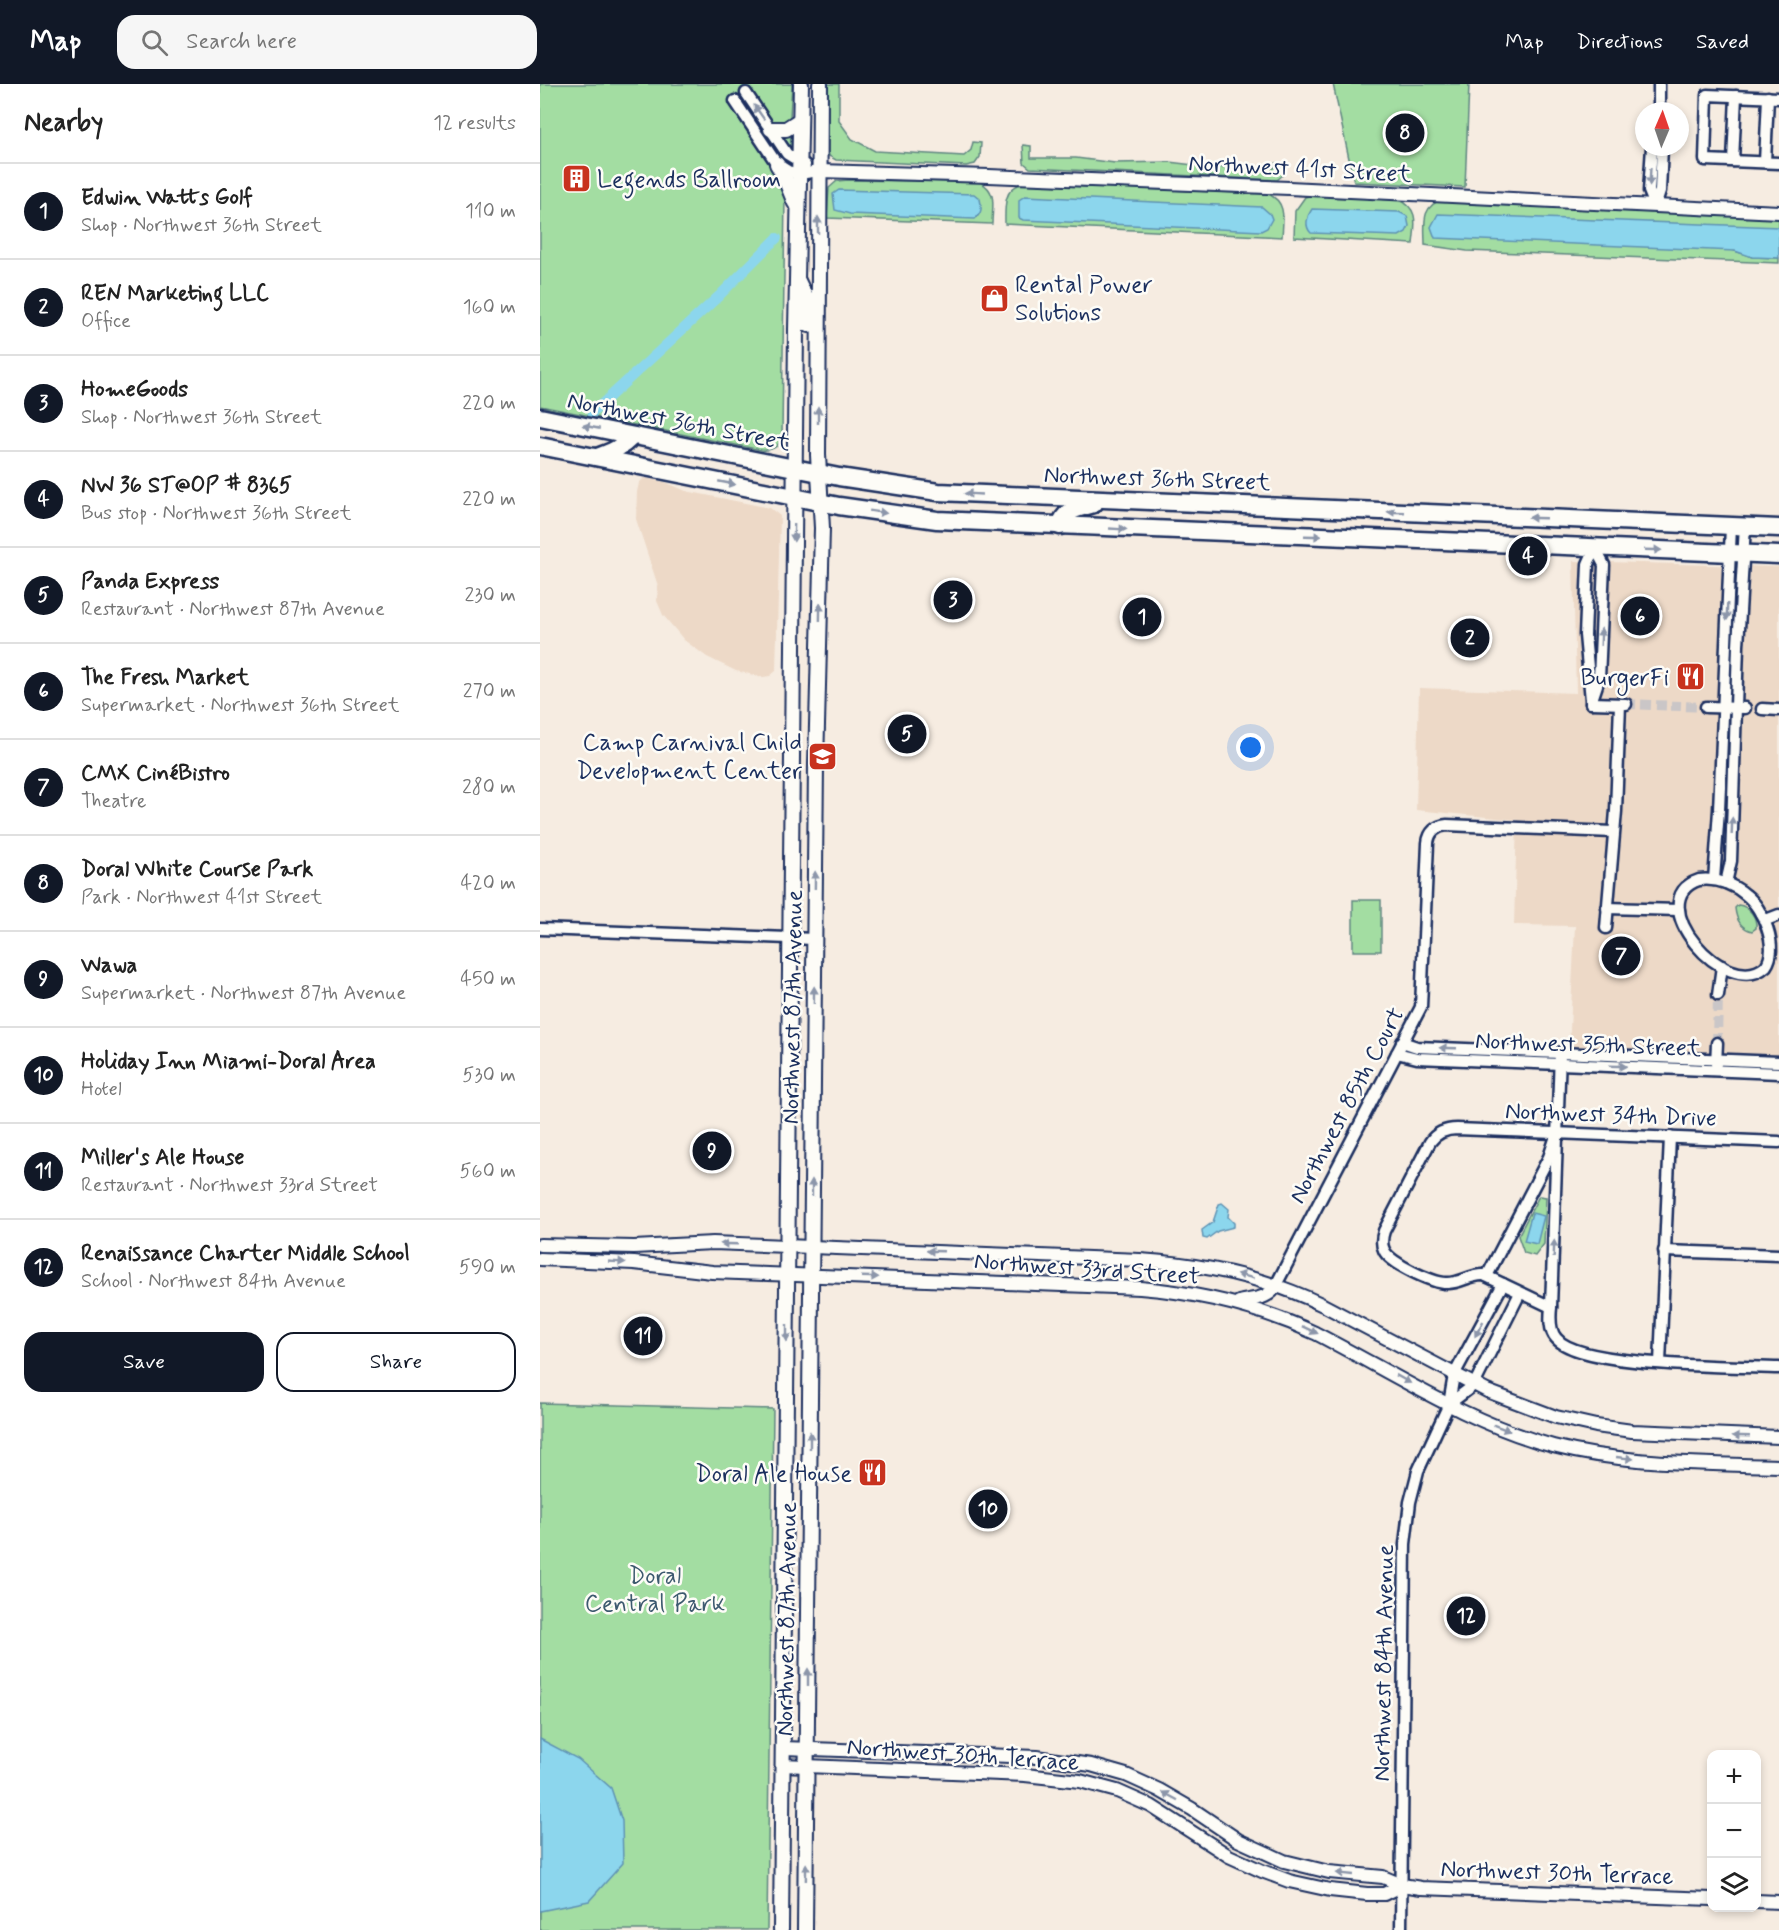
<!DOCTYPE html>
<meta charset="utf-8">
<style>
:root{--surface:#fff;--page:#f6f6f6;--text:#222;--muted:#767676;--line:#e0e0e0;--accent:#111827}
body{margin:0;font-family:Mynerve,sans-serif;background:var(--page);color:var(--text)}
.controls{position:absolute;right:18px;bottom:18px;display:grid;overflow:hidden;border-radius:12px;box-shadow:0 3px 9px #0003}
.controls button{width:54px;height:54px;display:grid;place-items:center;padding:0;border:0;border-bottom:2px solid var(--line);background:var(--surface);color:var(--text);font:30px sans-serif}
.compass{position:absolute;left:1095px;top:18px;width:54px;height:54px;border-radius:50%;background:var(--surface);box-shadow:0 3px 9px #0003;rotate:2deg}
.you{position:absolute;left:711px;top:664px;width:21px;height:21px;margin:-15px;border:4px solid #fff;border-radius:50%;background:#1a73e8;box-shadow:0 0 0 9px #1a73e833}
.badge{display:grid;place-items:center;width:39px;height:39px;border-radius:50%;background:var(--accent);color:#fff;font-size:20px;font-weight:700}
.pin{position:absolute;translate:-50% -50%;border:3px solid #fff;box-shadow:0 2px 6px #0006}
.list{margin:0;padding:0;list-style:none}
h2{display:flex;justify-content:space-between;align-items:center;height:78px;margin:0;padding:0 24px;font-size:26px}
h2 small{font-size:20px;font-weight:400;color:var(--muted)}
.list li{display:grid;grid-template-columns:39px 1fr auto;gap:18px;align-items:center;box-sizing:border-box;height:96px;padding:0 24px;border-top:2px solid var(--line)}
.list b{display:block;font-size:22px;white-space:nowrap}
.list p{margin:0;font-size:20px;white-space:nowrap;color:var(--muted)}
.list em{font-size:20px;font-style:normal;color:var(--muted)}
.actions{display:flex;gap:12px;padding:18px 24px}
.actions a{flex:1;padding:14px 0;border:2px solid var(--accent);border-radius:18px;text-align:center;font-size:21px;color:var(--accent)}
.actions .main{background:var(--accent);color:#fff}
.icon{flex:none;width:33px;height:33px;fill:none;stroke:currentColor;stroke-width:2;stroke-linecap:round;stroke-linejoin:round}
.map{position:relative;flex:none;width:1239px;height:1846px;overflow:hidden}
header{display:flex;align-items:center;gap:36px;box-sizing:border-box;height:84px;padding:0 30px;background:var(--accent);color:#fff}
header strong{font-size:28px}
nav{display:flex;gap:33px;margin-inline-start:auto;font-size:21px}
.search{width:420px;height:54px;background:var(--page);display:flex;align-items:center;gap:15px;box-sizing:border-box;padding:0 21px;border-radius:18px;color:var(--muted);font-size:22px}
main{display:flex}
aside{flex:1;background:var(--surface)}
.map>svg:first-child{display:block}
</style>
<header>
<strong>Map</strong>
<div class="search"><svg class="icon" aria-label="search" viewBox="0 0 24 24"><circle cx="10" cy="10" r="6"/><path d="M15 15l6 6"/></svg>Search here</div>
<nav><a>Map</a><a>Directions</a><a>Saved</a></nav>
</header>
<main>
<aside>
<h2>Nearby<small>12 results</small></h2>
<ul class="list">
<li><span class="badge">1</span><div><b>Edwin Watts Golf</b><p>Shop · Northwest 36th Street</p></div><em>110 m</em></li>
<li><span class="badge">2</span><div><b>REN Marketing LLC</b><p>Office</p></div><em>160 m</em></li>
<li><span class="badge">3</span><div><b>HomeGoods</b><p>Shop · Northwest 36th Street</p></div><em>220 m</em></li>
<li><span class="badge">4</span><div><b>NW 36 ST@OP # 8365</b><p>Bus stop · Northwest 36th Street</p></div><em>220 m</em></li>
<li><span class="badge">5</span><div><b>Panda Express</b><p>Restaurant · Northwest 87th Avenue</p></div><em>230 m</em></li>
<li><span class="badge">6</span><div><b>The Fresh Market</b><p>Supermarket · Northwest 36th Street</p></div><em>270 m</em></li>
<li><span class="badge">7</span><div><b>CMX CinéBistro</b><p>Theatre</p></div><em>280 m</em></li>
<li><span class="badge">8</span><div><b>Doral White Course Park</b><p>Park · Northwest 41st Street</p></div><em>420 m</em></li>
<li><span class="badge">9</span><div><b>Wawa</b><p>Supermarket · Northwest 87th Avenue</p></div><em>450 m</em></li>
<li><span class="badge">10</span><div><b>Holiday Inn Miami-Doral Area</b><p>Hotel</p></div><em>530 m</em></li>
<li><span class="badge">11</span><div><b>Miller's Ale House</b><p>Restaurant · Northwest 33rd Street</p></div><em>560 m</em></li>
<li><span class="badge">12</span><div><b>Renaissance Charter Middle School</b><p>School · Northwest 84th Avenue</p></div><em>590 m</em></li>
</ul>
<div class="actions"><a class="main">Save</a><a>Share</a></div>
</aside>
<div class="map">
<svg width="1239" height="1846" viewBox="0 0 1239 1846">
<rect width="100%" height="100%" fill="#f6ece1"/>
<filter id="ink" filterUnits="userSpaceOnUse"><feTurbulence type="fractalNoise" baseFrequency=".0167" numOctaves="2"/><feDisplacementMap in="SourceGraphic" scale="12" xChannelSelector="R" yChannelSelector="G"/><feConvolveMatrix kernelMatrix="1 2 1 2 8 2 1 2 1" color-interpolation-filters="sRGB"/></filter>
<g filter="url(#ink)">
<g fill="#edd9c7">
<path d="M 104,394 L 125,398 L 146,407 L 230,424 L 240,432 L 236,587 L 230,592 L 223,593 L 196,587 L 167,573 L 144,556 L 123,531 L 117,517 L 118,502 L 96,435 L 97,408 L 99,399 Z"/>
<path d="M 1033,477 L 1239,483 L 1239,974 L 1029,966 L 1035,842 L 974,841 L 977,736 L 876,726 L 879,604 L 1036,609 Z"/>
</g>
<g fill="#a3dda2" stroke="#5f8680" stroke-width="1.5">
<path d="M 0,0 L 252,0 L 250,33 L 251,67 L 245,110 L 242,351 C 240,363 232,367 221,366 L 0,322 Z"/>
<path d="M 288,0 L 299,0 L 299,37 L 312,55 L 335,67 L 424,72 L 431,66 L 433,58 L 441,59 L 440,73 L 435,80 L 426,82 L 296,76 L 289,72 L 288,68 Z"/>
<path d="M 793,0 L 929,0 L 925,103 L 814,98 Z"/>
<path d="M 483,61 L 491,62 L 491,74 L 536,74 L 575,79 L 629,78 L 670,83 L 734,84 L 736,79 L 742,79 L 743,91 L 737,96 L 490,84 L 484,79 Z"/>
<path d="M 308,96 L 440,98 C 458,108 452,122 452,140 L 287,134 L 289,104 L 297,97 Z"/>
<path d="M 481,100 L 728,110 C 747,118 743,135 742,153 L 465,140 C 465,124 463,105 481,100 Z"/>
<path d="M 773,111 L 858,115 C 880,125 875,140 873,160 L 754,153 L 755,127 L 765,113 Z"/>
<path d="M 903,116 L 1239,131 L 1239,143 L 1195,167 L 1212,173 L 1239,174 L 1239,179 L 927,167 L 885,161 C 885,142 880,121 903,116 Z"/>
<rect x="813" y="816" width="28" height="51"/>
<path d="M 1198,821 C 1209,822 1217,833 1216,844 L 1212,847 C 1200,844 1196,835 1195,824 Z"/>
<path d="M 999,1112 L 1006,1113 L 1004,1160 L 995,1172 L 984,1169 L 978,1152 Z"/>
<path d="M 0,1319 L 233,1325 L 227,1846 L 0,1846 Z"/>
</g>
<g fill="#8cd6ed" stroke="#5f93b4" stroke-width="1.5">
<path d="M 299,106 L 434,110 L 440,115 C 442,124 442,129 435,135 L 310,130 L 295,126 L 293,110 Z"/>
<path d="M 485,112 L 722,123 L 730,130 L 732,135 L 727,144 L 721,147 L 483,136 L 479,134 L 479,116 Z"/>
<path d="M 772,125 L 859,128 L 867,132 L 869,142 L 866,148 L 859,152 L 771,149 C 764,142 767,132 772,125 Z"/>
<path d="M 898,130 L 1239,143 L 1239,174 L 1212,173 L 1195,167 L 895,154 L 891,143 Z"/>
<path d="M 682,1119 L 689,1125 L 688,1133 L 694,1139 L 694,1143 L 678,1147 L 667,1155 L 663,1154 L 662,1146 L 673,1138 L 679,1120 Z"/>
<path d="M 992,1129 L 1004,1132 L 997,1160 L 984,1157 Z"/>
<path d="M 0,1655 L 38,1675 L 71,1704 L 82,1737 L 83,1779 L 49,1817 L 0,1827 Z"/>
</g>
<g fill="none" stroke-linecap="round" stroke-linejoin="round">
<path stroke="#8cd6ed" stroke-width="10" d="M 52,329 L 179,212 L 237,154"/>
<g stroke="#cac6c7" stroke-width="10" stroke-dasharray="10 5" stroke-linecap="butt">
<path d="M 1086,620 L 1166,623"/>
<path d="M 1177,959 L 1178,911"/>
</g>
<defs>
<g id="minor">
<path d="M 1119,0 L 1119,27"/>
<path d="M 206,9 L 247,70 L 265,81"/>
<path d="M 1239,14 L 1167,11 L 1165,76 L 1239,79"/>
<path d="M 195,17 L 237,80 L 248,87 L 259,90 L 279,87"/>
<path d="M 1112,63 L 1109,107 L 1115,122"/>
<path d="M 1193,77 L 1196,12"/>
<path d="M 1225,78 L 1228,13"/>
<path d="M 1115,122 L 1120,107 L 1122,63"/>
<path d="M 1051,616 L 1045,551 L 1048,480 L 1055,464"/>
<path d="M 1051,619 L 1059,595 L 1064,481 L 1055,464"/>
<path d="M 1051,619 L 1086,620"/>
<path d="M 1166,623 L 1205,624"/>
<path d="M 1222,625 L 1239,626"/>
<path d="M 1159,796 C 1176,794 1193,800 1206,811 C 1223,824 1239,863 1226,882 C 1187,918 1099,816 1159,796 Z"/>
<path d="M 1174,796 L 1179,726 L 1191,442"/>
<path d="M 1186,799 L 1191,777 L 1198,562 L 1205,442"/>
<path d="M 1067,824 L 1139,826"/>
<path d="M 1226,836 L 1239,831"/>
<path d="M 1066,844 L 1076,727 L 1080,620"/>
<path d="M 0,845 L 275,855"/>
<path d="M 1178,911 L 1182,882"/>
<path d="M 862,958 L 877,963 L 1239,978"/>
<path d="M 857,969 L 877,974 L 1239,989"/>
<path d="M 1020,969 L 1011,1223 C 1010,1233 1009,1246 1016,1254 C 1039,1284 1198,1282 1239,1284"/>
<path d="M 1176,980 L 1177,959"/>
<path d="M 1124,1167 L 1239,1171"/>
<path d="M 947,1192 L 1009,1073 L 1015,1055"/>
<path d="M 736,1201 L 881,923 L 888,759 C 889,748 896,742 907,741 L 1073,748"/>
<path d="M 1011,1223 L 944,1191 C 931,1190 921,1199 908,1199 C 894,1200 849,1179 844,1166 C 841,1160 842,1153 844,1147 L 890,1058 C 897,1048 906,1045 917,1045 L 1239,1058"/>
<path d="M 1120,1279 L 1130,1053"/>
<path d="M 909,1320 L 934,1301 L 980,1209"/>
<path d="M 861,1846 L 865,1460 L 870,1418 L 878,1387 L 909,1320 L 914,1291 L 963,1200"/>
</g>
<g id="tertiary">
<path d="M 279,87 L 449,92 L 749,104 L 1239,128"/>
<path d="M 0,1161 L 94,1163 L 173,1159 L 600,1176 C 663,1180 725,1193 783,1221 L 947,1307 L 1016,1333 L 1056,1342 L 1092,1347 L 1239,1353"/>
<path d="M 0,1175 L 94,1179 L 172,1188 L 600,1204 C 661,1209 719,1223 775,1249 C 853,1289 928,1339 1013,1362 C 1086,1381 1164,1379 1239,1382"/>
<path d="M 699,1218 C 713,1214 729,1216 736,1201"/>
<path d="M 243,1664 L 497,1673 L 551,1681 L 586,1691 L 619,1706 L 652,1725 L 698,1756 L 744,1777 L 789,1788 L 843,1793 L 862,1801 L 881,1804 L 1172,1815"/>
<path d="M 242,1681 L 485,1691 L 540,1697 L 577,1707 L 611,1722 L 689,1772 L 722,1787 L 749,1797 L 790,1806 L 827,1810 L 844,1810 L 862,1801"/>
<path d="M 1216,1817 L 1239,1818"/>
</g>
<g id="secondary">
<path d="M 231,45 L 246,45 L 260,36"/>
<path d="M 237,80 L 244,92 L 255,119"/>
<path d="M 258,197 L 269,220 L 269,241"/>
<path d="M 241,1846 L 256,245 L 261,0"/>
<path d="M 265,1846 L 276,680 L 282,444 L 278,371 L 280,0"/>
</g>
<g id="primary">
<path d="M 0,333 L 299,393 L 398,408 L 1239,444"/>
<path d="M 0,362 L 299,422 L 397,436 L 1239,471"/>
<path d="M 57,373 C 72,368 82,363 93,352"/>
<path d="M 520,442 C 524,425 539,425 554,420"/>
</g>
</defs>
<use href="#minor" stroke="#1b2f5e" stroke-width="15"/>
<use href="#tertiary" stroke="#1b2f5e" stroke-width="16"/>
<use href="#secondary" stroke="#1b2f5e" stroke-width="18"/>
<use href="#primary" stroke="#1b2f5e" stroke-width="21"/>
<use href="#minor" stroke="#fdfcf7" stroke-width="10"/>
<use href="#tertiary" stroke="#fdfcf7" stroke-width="12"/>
<use href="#secondary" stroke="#fdfcf7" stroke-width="14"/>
<use href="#primary" stroke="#fdfcf7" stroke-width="16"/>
</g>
<defs><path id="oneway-solid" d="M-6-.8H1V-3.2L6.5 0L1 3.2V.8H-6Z" transform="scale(1.5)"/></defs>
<g fill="#8c96aa">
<use href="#oneway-solid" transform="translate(219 28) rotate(-125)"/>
<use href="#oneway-solid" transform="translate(1110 93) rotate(93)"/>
<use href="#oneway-solid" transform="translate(278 141) rotate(-90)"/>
<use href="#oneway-solid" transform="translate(278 331) rotate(-90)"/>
<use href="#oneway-solid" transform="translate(51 343) rotate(-169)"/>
<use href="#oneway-solid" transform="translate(187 399) rotate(11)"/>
<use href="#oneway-solid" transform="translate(433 410) rotate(-177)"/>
<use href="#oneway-solid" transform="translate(338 428) rotate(9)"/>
<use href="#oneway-solid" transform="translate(856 428) rotate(-178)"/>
<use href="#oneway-solid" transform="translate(997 434) rotate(-178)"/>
<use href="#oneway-solid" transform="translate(578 445) rotate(3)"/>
<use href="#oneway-solid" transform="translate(254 449) rotate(91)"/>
<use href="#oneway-solid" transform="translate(773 452) rotate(2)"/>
<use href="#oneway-solid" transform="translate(1113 466) rotate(2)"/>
<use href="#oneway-solid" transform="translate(280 528) rotate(-89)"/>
<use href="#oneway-solid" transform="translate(1187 528) rotate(92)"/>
<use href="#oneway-solid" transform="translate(1061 553) rotate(-88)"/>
<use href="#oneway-solid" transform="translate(1192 742) rotate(-88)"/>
<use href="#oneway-solid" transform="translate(275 796) rotate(-89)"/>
<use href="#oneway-solid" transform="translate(274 911) rotate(-89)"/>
<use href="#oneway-solid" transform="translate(908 964) rotate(-178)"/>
<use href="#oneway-solid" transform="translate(1078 982) rotate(2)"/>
<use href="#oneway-solid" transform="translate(272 1104) rotate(-90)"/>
<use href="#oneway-solid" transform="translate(189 1160) rotate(-178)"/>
<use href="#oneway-solid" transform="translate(1014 1165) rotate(-88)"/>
<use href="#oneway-solid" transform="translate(395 1167) rotate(-178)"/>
<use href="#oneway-solid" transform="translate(77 1178) rotate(3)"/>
<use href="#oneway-solid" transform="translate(705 1192) rotate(-165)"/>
<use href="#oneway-solid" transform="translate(330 1193) rotate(2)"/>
<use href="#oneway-solid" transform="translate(939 1245) rotate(118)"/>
<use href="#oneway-solid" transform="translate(770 1246) rotate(25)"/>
<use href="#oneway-solid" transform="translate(247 1249) rotate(90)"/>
<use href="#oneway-solid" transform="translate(863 1295) rotate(29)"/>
<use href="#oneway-solid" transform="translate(962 1344) rotate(21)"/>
<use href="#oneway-solid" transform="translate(1201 1352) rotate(-178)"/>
<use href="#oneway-solid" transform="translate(270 1356) rotate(-90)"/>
<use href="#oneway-solid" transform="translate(1085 1374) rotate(6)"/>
<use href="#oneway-solid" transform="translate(268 1593) rotate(-90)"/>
<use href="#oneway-solid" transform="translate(630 1712) rotate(-152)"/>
<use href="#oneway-solid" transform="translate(266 1788) rotate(-89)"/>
<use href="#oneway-solid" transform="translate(805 1790) rotate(-174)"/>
</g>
</g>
<defs>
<symbol id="building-square" viewBox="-11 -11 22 22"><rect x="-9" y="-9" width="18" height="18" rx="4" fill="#c8321e" stroke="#fdfcf7"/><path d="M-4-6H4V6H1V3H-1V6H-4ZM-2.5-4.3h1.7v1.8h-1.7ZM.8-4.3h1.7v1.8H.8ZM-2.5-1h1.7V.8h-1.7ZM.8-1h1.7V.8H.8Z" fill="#fff"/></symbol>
<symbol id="shop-square" viewBox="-11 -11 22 22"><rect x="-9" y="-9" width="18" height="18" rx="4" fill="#c8321e" stroke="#fdfcf7"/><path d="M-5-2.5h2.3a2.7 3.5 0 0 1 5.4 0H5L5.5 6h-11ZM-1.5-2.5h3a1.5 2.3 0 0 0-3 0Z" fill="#fff"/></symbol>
<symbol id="restaurant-square" viewBox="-11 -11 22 22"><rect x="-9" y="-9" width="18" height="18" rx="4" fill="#c8321e" stroke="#fdfcf7"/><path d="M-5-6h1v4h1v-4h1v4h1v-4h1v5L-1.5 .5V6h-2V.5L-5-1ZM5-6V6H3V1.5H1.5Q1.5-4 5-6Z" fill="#fff"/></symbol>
<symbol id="school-square" viewBox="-11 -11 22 22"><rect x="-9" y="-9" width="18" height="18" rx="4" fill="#c8321e" stroke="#fdfcf7"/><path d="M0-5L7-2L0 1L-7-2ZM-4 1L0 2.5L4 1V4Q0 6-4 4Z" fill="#fff"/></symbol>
</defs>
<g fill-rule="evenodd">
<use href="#building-square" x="20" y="78" width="33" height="33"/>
<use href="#shop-square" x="438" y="198" width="33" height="33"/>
<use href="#restaurant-square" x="1134" y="576" width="33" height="33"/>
<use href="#school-square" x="266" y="656" width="33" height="33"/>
<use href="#restaurant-square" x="316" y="1372" width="33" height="33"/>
</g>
<g text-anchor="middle" stroke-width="5" stroke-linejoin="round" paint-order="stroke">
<g font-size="24" fill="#1b2f5e" stroke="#fdfcf7">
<text transform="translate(760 84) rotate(3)" y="8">Northwest 41st Street</text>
<text transform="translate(139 337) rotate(11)" y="8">Northwest 36th Street</text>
<text transform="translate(617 394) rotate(2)" y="8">Northwest 36th Street</text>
<text transform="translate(252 923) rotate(-89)" y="8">Northwest 87th Avenue</text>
<text transform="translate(1048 960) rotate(2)" y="8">Northwest 35th Street</text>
<text transform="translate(806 1021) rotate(-62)" y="8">Northwest 85th Court</text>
<text transform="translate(1071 1030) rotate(2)" y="8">Northwest 34th Drive</text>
<text transform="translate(547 1184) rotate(4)" y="8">Northwest 33rd Street</text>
<text transform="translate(246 1535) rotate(-89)" y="8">Northwest 87th Avenue</text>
<text transform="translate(843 1579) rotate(-89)" y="8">Northwest 84th Avenue</text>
<text transform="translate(423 1670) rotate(4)" y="8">Northwest 30th Terrace</text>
<text transform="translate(1017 1788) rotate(2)" y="8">Northwest 30th Terrace</text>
</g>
<g font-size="24" fill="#1b2f5e" stroke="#fdfcf7" text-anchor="end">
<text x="57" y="103" text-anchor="start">Legends Ballroom</text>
<text x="475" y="208" text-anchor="start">Rental Power<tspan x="475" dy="28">Solutions</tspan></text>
<text x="1129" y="601">BurgerFi</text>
<text x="262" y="666">Camp Carnival Child<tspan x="262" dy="28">Development Center</tspan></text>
<text x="312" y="1397">Doral Ale House</text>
</g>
<g font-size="24" fill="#3d5a6f" stroke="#fdfcf7">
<text x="115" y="1499">Doral<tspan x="115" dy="28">Central Park</tspan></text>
</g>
</g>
</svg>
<div class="controls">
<button>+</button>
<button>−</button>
<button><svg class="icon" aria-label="layers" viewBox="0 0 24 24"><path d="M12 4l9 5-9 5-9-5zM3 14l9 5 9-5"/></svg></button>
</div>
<svg class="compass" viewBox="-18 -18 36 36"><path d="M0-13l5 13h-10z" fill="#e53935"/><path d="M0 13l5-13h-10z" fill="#767676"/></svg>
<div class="you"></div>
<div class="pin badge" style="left:602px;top:533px">1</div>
<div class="pin badge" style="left:930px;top:554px">2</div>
<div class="pin badge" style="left:413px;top:516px">3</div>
<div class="pin badge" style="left:988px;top:472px">4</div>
<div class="pin badge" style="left:367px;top:650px">5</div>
<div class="pin badge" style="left:1100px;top:532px">6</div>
<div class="pin badge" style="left:1081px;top:872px">7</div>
<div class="pin badge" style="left:865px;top:49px">8</div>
<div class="pin badge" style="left:172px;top:1067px">9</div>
<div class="pin badge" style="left:448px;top:1425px">10</div>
<div class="pin badge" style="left:103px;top:1252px">11</div>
<div class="pin badge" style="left:926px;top:1532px">12</div>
</div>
</main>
